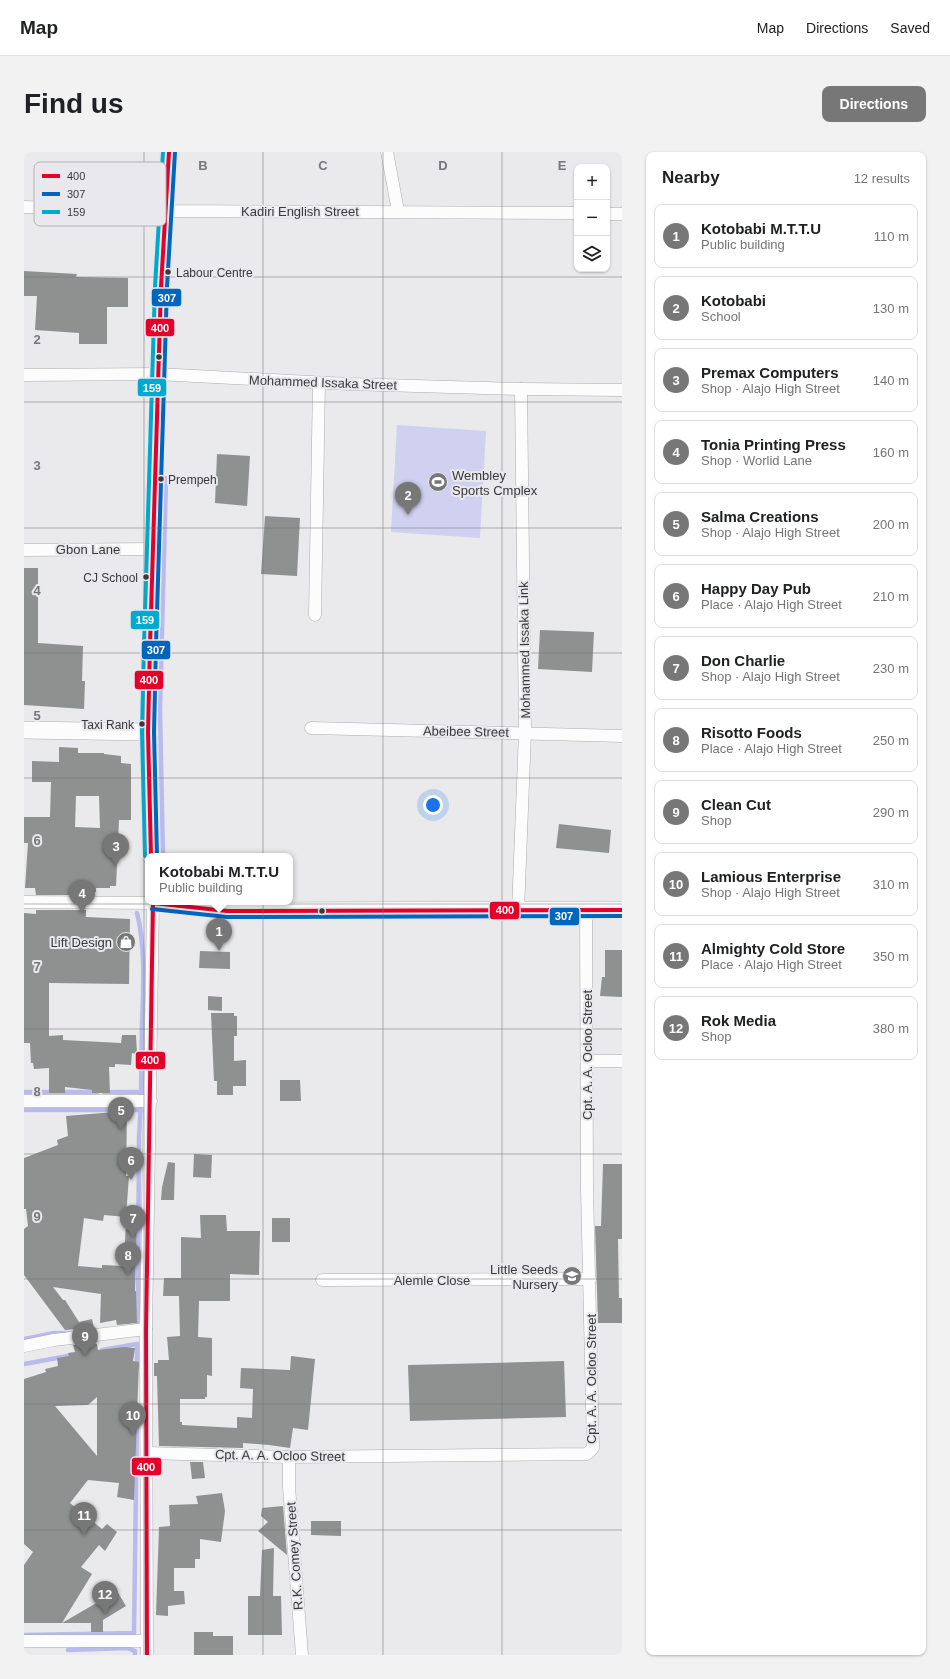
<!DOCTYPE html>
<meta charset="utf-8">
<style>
:root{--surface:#fff;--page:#f2f2f2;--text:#202124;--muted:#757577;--line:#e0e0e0;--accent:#777778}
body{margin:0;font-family:Helvetica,sans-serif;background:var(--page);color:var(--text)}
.controls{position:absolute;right:12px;top:12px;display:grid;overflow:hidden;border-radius:8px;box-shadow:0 1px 3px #0004}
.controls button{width:36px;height:36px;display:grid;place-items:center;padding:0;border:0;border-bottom:1px solid var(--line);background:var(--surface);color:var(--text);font:20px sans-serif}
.you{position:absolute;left:409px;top:653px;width:14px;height:14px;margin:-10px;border:3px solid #fff;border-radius:50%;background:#1a73e8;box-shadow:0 0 0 6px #1a73e833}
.badge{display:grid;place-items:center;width:26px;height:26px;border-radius:50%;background:var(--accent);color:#fff;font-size:13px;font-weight:700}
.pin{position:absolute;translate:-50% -33px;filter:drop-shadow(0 1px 2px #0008)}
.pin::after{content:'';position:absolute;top:21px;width:14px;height:12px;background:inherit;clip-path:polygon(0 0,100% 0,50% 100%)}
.popup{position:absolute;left:121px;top:701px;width:148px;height:52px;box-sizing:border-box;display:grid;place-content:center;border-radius:8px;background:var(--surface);filter:drop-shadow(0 1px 3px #0005);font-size:13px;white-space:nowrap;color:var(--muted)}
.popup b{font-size:15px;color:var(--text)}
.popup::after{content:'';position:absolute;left:50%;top:100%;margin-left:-8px;border:8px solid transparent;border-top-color:var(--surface)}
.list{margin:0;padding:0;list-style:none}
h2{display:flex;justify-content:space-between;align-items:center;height:52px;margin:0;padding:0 16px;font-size:17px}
h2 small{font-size:13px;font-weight:400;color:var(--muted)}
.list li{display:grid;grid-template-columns:26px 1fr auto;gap:12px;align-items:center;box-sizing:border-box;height:64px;margin:0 8px 8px;padding:0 8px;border:1px solid var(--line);border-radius:8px}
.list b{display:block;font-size:15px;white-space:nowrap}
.list p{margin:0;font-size:13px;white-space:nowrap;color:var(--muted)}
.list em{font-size:13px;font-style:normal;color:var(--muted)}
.icon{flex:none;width:22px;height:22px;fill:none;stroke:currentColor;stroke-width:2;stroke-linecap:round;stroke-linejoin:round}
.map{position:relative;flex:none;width:598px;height:1503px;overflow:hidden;border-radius:8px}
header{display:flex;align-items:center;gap:24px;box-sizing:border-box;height:56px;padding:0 20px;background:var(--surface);border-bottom:1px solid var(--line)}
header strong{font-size:19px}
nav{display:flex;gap:22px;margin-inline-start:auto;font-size:14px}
.intro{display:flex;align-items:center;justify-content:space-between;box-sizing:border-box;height:96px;padding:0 24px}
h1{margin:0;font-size:28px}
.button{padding:10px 18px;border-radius:8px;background:var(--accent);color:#fff;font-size:14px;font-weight:700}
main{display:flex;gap:24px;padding:0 24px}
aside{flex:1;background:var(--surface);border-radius:8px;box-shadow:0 1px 3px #0004}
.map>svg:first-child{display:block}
</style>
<header>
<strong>Map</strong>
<nav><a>Map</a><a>Directions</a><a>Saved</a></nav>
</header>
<div class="intro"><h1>Find us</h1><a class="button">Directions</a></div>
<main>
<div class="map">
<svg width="598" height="1503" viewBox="0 0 598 1503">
<rect width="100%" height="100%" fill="#eaeaec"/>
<path fill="#d0d0f0" d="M 373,273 L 462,279 L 456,386 L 367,380 Z"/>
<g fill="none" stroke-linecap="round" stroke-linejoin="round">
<g stroke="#babaed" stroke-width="4.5">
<path d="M 139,704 L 136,558 L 142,326"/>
<path d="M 240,750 L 262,750"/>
<path d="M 0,940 L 73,940"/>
<path d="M 80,940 L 116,940"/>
<path d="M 0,958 L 117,958"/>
<path d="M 111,1174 L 113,1173 L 114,1156 L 115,984 C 118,947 117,910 118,874 C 119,838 122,796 113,761"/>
<path d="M 0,1187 L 30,1181 L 44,1181"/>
<path d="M 78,1198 L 113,1192 L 113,1216"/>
<path d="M 0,1212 L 49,1203"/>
<path d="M 0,1483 L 110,1481 L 113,1259"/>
<path d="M 44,1498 L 103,1496 L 111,1499 L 111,1503"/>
</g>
</g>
<g fill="#8f9090" fill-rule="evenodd">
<path d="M 0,119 L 53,122 L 52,125 L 104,126 L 104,155 L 83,155 L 83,192 L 55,192 L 55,181 L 11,178 L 13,144 L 0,144 Z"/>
<path d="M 193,302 L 226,304 L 223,354 L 191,351 Z"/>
<path d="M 241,364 L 276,366 L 273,424 L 237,422 Z"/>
<path d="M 0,416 L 14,416 L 14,491 L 59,494 L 58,529 L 61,529 L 60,557 L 0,553 Z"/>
<path d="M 516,478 L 570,480 L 568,520 L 514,517 Z"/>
<path d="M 35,595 L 54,596 L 54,601 L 80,601 L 80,602 L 97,604 L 97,611 L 107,612 L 107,668 L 95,668 L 92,734 L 86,734 L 86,736 L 72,736 L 72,740 L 63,739 L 63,743 L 12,743 L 11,736 L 1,736 L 4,691 L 0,691 L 0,665 L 26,665 L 27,630 L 8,630 L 8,609 L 35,610 ZM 52,644 L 75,644 L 76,676 L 51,675 Z"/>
<path d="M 535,672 L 587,678 L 585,701 L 532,696 Z"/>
<path d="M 12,758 L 62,758 L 62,765 L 106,767 L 105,832 L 25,831 L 25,884 L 39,883 L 39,888 L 97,891 L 98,883 L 112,883 L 113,902 L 108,901 L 107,913 L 91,912 L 91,915 L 85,915 L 86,941 L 68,941 L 68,938 L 41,935 L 41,941 L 25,941 L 25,916 L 10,917 L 9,911 L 7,911 L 6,891 L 0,891 L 0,761 L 12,762 Z"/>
<path d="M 581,798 L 598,798 L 598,845 L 576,844 L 578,825 L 581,825 Z"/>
<path d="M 176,799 L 206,800 L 206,817 L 175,816 Z"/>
<path d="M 184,844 L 198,845 L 198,859 L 184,858 Z"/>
<path d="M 187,861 L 210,861 L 210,864 L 213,864 L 213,884 L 210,884 L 210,909 L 222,908 L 222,934 L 209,934 L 209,943 L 193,943 L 193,929 L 190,929 Z"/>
<path d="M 256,928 L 276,928 L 277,949 L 256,949 Z"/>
<path d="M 103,959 L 102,1024 L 105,1024 L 102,1065 L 80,1063 L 79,1069 L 60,1066 L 54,1114 L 78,1116 L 78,1113 L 100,1114 L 102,1066 L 113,1066 L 111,1139 L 112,1139 L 113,1171 L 93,1173 L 92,1168 L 76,1171 L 77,1142 L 29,1135 L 39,1148 L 41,1148 L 55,1170 L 68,1167 L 70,1176 L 41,1178 L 0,1123 L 0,1077 L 4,1074 L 2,1057 L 0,1057 L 0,1006 L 34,993 L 33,988 L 44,984 L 42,964 Z"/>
<path d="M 170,1002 L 188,1003 L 187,1026 L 169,1025 Z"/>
<path d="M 144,1010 L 151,1011 L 150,1048 L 137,1048 L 138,1035 Z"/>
<path d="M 579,1012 L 598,1012 L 598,1087 L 594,1087 L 595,1146 L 598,1146 L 598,1171 L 574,1171 L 571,1074 L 577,1074 Z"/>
<path d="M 176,1063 L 202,1063 L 203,1079 L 236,1079 L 235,1123 L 206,1122 L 206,1149 L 175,1149 L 174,1185 L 188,1186 L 188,1224 L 183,1223 L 183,1245 L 181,1245 L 181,1247 L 156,1247 L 156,1270 L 158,1270 L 158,1273 L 213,1276 L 213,1265 L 228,1266 L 229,1237 L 216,1236 L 217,1216 L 266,1218 L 267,1204 L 291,1207 L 284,1278 L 269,1276 L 266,1296 L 245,1293 L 219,1291 L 219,1296 L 135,1294 L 133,1224 L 130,1224 L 130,1211 L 134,1211 L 134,1208 L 145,1208 L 143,1185 L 156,1184 L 155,1144 L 139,1144 L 140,1126 L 157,1126 L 157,1085 L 177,1086 Z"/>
<rect x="248" y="1066" width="18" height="24"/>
<path d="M 68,1191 L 73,1192 L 74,1198 L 100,1195 L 111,1196 L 109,1209 L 115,1210 L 110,1348 L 93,1345 L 95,1331 L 64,1328 L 46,1351 L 78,1377 L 83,1372 L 93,1380 L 81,1399 L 75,1393 L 57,1415 L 68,1422 L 38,1471 L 0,1471 L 0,1413 L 9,1400 L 0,1392 L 0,1227 L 22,1220 L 21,1217 L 34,1214 L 33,1206 L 45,1204 L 44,1201 L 51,1200 L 49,1193 ZM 73,1245 L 73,1304 L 31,1254 L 64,1253 Z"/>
<path d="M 540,1209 L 542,1265 L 386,1269 L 384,1213 Z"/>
<path d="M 166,1310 L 179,1310 L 181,1326 L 168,1327 Z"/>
<path d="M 198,1341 L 201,1359 L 197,1390 L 176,1387 L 176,1407 L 171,1407 L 171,1416 L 150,1416 L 150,1439 L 160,1439 L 161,1452 L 144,1454 L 144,1464 L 132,1463 L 135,1375 L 146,1374 L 145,1353 L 174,1352 L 172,1344 Z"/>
<path d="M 259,1354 L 263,1403 L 234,1379 L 244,1370 L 237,1364 L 238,1356 Z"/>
<path d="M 287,1369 L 317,1369 L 317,1384 L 287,1383 Z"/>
<path d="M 250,1396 L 249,1444 L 257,1444 L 258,1483 L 224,1483 L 224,1444 L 236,1444 L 238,1398 Z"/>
<path d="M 93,1439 L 102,1454 L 79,1468 L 79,1480 L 67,1480 L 67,1471 L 38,1471 Z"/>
<path d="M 170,1480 L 189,1480 L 189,1484 L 209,1484 L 209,1503 L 170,1503 Z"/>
</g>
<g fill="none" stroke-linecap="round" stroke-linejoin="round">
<defs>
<g id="street">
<path d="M 363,0 L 374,59"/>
<path d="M 0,55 L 141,59 L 553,61"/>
<path d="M 583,62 L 598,62"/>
<path d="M 0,223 L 133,222 L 324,232 L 497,237 L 598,238"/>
<path d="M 0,398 L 129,397"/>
<path d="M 291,463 L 295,231"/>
<path d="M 287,576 L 598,584"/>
<path d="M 0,750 L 129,751 L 122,1177 L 123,1503"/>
<path d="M 494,759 L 501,580 L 497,237"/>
<path d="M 564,909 L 598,909"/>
<path d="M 0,949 L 127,949"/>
<path d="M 298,1128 L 566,1127"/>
<path d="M 0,1194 L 30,1188 L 122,1177"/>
<path d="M 123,1301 L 265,1305 L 563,1302 L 569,1296 L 563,1037 L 562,758"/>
<path d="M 265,1305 L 265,1335 L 278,1503"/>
<path d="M 0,1489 L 122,1489"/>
</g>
<g id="secondary">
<path d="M 0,578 L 124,580"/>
<path d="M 127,704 L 124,580 L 126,493 L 137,135 L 145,0"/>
<path d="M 129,750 L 203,759 L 598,758"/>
</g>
</defs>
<use href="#street" stroke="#acacae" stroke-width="13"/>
<use href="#secondary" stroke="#acacae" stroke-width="18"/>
<use href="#street" stroke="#fcfcfc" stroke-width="12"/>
<use href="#secondary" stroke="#fcfcfc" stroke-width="17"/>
<defs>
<g id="bus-1">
<path d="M 127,704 L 124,580 L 126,493 L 137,135 L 145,0"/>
<path d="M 129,751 L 203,759 L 598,758"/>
<path d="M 123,1503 L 122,1177 L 129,750"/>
</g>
<g id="bus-2">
<path d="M 133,704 L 130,580 L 132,493 L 143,135 L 151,0"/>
<path d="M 128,757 L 203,765 L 598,764"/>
</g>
<path id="bus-3" d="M 121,704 L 118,580 L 120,493 L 131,135 L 139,0"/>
</defs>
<use href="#bus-1" stroke="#e9e9ed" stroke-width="7"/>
<use href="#bus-2" stroke="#e9e9ed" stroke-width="7"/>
<use href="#bus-3" stroke="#e9e9ed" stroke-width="7"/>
<use href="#bus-1" stroke="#e4002b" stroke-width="4"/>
<use href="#bus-2" stroke="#0065bd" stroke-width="4"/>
<use href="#bus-3" stroke="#00a9ce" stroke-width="4"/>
</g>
<path fill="none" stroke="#777778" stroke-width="1" stroke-opacity="0.55" d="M 120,0 L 120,1503M 239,0 L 239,1503M 359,0 L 359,1503M 478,0 L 478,1503M 0,125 L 598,125M 0,250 L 598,250M 0,376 L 598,376M 0,501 L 598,501M 0,626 L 598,626M 0,752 L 598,752M 0,877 L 598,877M 0,1002 L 598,1002M 0,1127 L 598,1127M 0,1252 L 598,1252M 0,1378 L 598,1378"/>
<defs>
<symbol id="stadium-disc" viewBox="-11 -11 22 22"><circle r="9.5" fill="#777778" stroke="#e9e9ed"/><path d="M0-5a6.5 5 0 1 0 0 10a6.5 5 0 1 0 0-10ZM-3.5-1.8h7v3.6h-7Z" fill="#fff"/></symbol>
<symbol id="shop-disc" viewBox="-11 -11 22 22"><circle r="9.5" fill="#777778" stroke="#e9e9ed"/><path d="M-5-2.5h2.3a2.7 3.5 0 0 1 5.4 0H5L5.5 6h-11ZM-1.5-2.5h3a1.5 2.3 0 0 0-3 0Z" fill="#fff"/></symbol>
<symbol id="school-disc" viewBox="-11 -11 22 22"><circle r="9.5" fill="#777778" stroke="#e9e9ed"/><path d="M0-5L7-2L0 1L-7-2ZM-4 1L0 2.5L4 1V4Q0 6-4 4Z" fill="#fff"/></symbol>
</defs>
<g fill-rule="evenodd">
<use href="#stadium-disc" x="403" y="319" width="22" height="22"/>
<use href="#shop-disc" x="91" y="779" width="22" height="22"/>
<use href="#school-disc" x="537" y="1113" width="22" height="22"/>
</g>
<g fill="#39393a" stroke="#e9e9ed" stroke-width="1.5">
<circle cx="144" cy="120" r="3.5"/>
<circle cx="135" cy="205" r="3.5"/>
<circle cx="137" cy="327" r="3.5"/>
<circle cx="122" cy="425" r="3.5"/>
<circle cx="118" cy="572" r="3.5"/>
<circle cx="298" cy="759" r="3.5"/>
</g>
<g text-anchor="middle" stroke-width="4" stroke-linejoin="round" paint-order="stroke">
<g font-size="12" fill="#39393a" stroke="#e9e9ed" text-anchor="start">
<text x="152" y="125">Labour Centre</text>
<text x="144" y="332">Prempeh</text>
<text x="114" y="430" text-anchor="end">CJ School</text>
<text x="110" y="577" text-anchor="end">Taxi Rank</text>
</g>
<g font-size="13" fill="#39393a" stroke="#e9e9ed">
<text x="276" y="64">Kadiri English Street</text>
<text transform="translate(299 230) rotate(2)" y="5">Mohammed Issaka Street</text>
<text x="64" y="402">Gbon Lane</text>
<text transform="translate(500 498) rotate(-91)" y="5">Mohammed Issaka Link</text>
<text transform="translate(442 579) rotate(1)" y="5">Abeibee Street</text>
<text transform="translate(563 903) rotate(-90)" y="5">Cpt. A. A. Ocloo Street</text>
<text x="408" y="1133">Alemle Close</text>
<text transform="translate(567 1227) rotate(-90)" y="5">Cpt. A. A. Ocloo Street</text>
<text transform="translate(256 1303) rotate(1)" y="5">Cpt. A. A. Ocloo Street</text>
<text transform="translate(270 1404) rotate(-94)" y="5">R.K. Comey Street</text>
</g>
<g font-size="13" fill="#39393a" stroke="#e9e9ed" text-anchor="end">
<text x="428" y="328" text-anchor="start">Wembley<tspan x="428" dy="15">Sports Cmplex</tspan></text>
<text x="88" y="795">Lift Design</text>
<text x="534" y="1122">Little Seeds<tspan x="534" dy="15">Nursery</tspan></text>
</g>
</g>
<rect x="10" y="10" width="132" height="64" rx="6" fill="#e9e9ed" stroke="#b4b4b7" stroke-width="1"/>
<rect x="18" y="22" width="18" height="4" fill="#e4002b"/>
<rect x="18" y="40" width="18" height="4" fill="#0065bd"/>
<rect x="18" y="58" width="18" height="4" fill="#00a9ce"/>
<g font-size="11" fill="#39393a">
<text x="43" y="28">400</text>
<text x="43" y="46">307</text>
<text x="43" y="64">159</text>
</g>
<g font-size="13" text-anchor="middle" font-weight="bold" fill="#777778" stroke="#e9e9ed" stroke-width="4" stroke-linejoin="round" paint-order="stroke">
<text x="179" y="18">B</text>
<text x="299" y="18">C</text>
<text x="419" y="18">D</text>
<text x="538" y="18">E</text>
<text x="13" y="192">2</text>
<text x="13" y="318">3</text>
<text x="13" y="443">4</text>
<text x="13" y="568">5</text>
<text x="13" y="693">6</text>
<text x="13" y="819">7</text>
<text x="13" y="944">8</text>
<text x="13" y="1069">9</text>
</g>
<g stroke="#e9e9ed" stroke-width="1.5">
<rect x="127" y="136" width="31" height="19" rx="4" fill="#0065bd"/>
<rect x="121" y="166" width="30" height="19" rx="4" fill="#e4002b"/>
<rect x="113" y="226" width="30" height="19" rx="4" fill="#00a9ce"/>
<rect x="106" y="458" width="30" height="20" rx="4" fill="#00a9ce"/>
<rect x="117" y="488" width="30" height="20" rx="4" fill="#0065bd"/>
<rect x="110" y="518" width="30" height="20" rx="4" fill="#e4002b"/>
<rect x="465" y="749" width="31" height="19" rx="4" fill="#e4002b"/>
<rect x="525" y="755" width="31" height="19" rx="4" fill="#0065bd"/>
<rect x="111" y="899" width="31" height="19" rx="4" fill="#e4002b"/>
<rect x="107" y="1305" width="31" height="19" rx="4" fill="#e4002b"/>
</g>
<g font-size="11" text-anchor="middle" font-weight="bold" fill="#fff">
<text x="143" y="150">307</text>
<text x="136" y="180">400</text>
<text x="128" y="240">159</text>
<text x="121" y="472">159</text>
<text x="132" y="502">307</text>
<text x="125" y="532">400</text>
<text x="481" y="762">400</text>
<text x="540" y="768">307</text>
<text x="126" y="912">400</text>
<text x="122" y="1319">400</text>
</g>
</svg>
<div class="controls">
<button>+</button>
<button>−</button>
<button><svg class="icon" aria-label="layers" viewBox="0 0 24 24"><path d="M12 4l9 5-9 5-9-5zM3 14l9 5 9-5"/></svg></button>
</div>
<div class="you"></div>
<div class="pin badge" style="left:195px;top:799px">1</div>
<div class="popup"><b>Kotobabi M.T.T.U</b>Public building</div>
<div class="pin badge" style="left:384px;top:363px">2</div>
<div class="pin badge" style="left:92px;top:714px">3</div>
<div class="pin badge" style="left:58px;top:761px">4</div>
<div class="pin badge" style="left:97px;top:978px">5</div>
<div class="pin badge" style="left:107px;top:1028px">6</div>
<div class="pin badge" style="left:109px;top:1086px">7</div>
<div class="pin badge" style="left:104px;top:1123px">8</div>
<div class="pin badge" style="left:61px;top:1204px">9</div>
<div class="pin badge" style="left:109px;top:1283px">10</div>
<div class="pin badge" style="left:60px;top:1383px">11</div>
<div class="pin badge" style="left:81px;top:1462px">12</div>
</div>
<aside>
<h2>Nearby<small>12 results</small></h2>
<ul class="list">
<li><span class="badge">1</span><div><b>Kotobabi M.T.T.U</b><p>Public building</p></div><em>110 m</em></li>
<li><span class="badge">2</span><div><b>Kotobabi</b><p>School</p></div><em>130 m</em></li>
<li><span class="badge">3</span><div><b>Premax Computers</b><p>Shop · Alajo High Street</p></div><em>140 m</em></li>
<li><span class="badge">4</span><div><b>Tonia Printing Press</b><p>Shop · Worlid Lane</p></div><em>160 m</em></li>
<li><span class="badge">5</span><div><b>Salma Creations</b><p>Shop · Alajo High Street</p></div><em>200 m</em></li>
<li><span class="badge">6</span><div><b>Happy Day Pub</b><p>Place · Alajo High Street</p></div><em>210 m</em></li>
<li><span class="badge">7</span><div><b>Don Charlie</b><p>Shop · Alajo High Street</p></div><em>230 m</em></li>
<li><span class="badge">8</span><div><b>Risotto Foods</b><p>Place · Alajo High Street</p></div><em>250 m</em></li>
<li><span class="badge">9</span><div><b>Clean Cut</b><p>Shop</p></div><em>290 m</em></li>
<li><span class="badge">10</span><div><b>Lamious Enterprise</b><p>Shop · Alajo High Street</p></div><em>310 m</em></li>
<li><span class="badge">11</span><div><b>Almighty Cold Store</b><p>Place · Alajo High Street</p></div><em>350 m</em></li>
<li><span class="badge">12</span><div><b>Rok Media</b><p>Shop</p></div><em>380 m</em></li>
</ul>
</aside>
</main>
